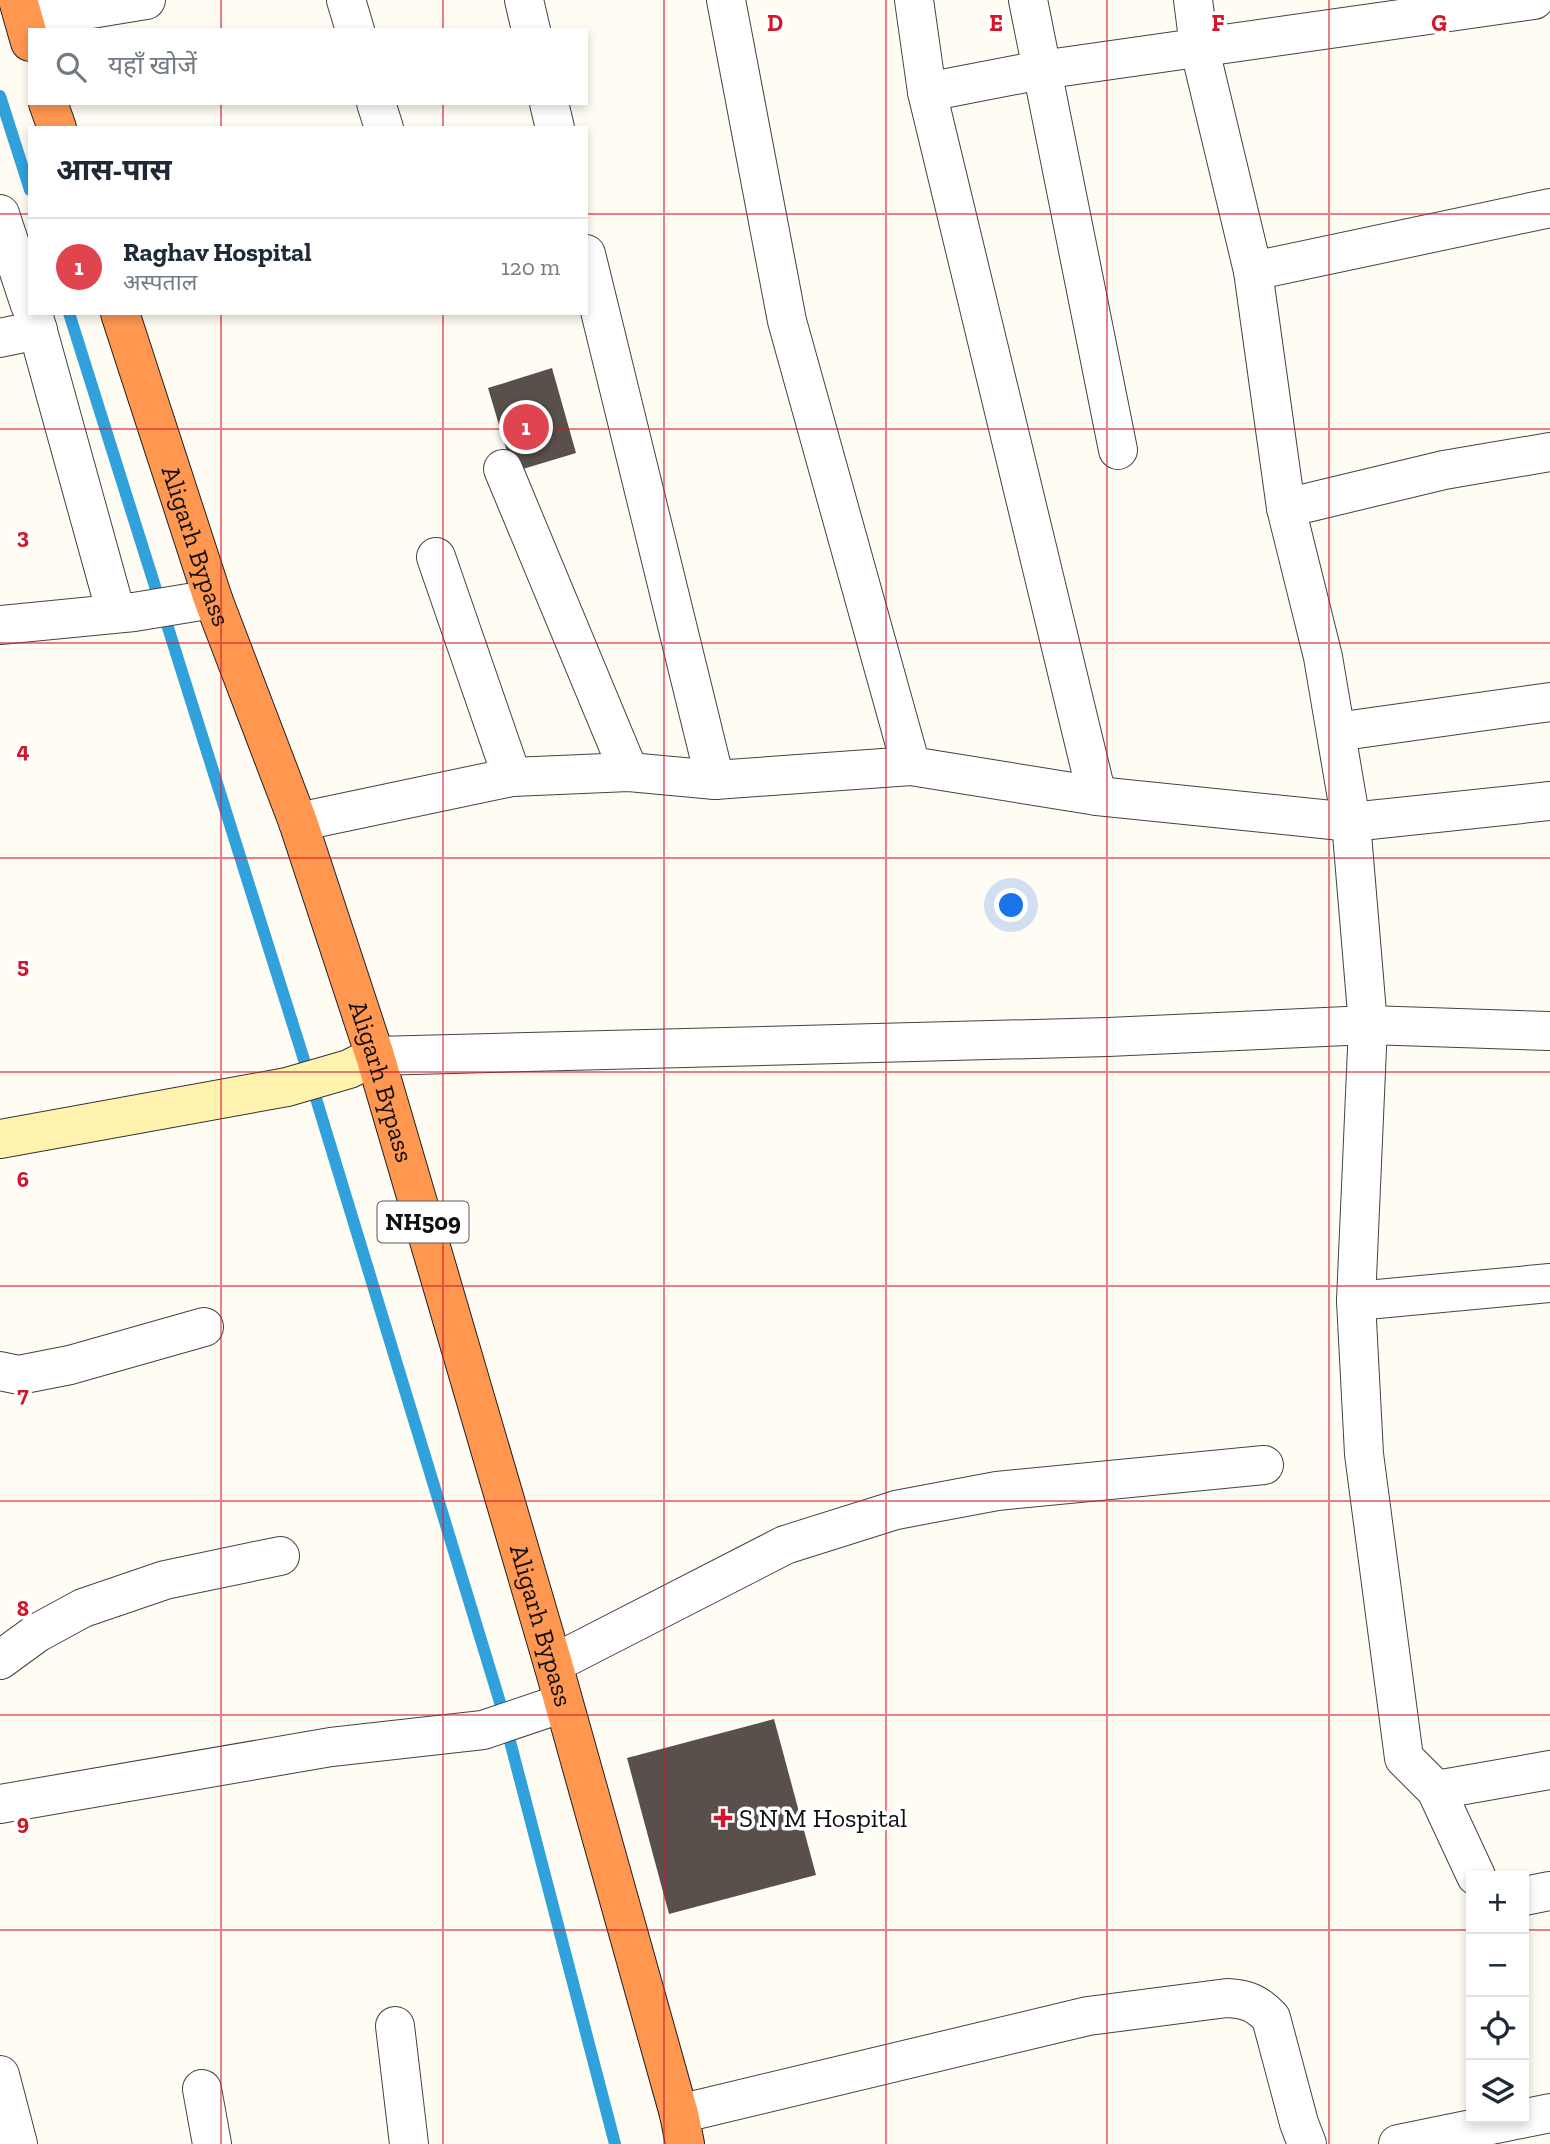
<!DOCTYPE html>
<html lang="hi">
<meta charset="utf-8">
<style>
:root{--surface:#fff;--page:#f6f6f7;--text:#1f2937;--muted:#747a83;--line:#e0e1e3;--accent:#111827}
body{margin:0;font-family:"Zilla Slab","Noto Sans Devanagari",serif;background:var(--page);color:var(--text)}
.controls{position:absolute;right:21px;bottom:21px;display:grid;overflow:hidden;border-radius:0px;box-shadow:0 4px 10px #0003}
.controls button{width:63px;height:63px;display:grid;place-items:center;padding:0;border:0;border-bottom:2px solid var(--line);background:var(--surface);color:var(--text);font:35px sans-serif}
.you{position:absolute;left:1012px;top:906px;width:24px;height:24px;margin:-18px;border:5px solid #fff;border-radius:50%;background:#1a73e8;box-shadow:0 0 0 10px #1a73e833}
.badge{display:grid;place-items:center;width:46px;height:46px;border-radius:50%;background:var(--accent);color:#fff;font-size:23px;font-weight:700}
.pin{position:absolute;translate:-50% -50%;border:4px solid #fff;box-shadow:0 2px 7px #0006}
.list{margin:0;padding:0;list-style:none}
h2{display:flex;justify-content:space-between;align-items:center;height:91px;margin:0;padding:0 28px;font-size:30px}
h2 small{font-size:23px;font-weight:400;color:var(--muted)}
.list li{display:grid;grid-template-columns:46px 1fr auto;gap:21px;align-items:center;box-sizing:border-box;height:98px;padding:0 28px;border-top:2px solid var(--line)}
.list b{display:block;font-size:26px;white-space:nowrap}
.list p{margin:0;font-size:23px;white-space:nowrap;color:var(--muted)}
.list em{font-size:23px;font-style:normal;color:var(--muted)}
.icon{flex:none;width:38px;height:38px;fill:none;stroke:currentColor;stroke-width:2;stroke-linecap:round;stroke-linejoin:round}
.map{position:relative;flex:none;width:1550px;height:2144px;overflow:hidden}
.search{position:absolute;background:var(--surface);box-shadow:0 4px 10px #0003;left:28px;top:28px;width:560px;height:77px;display:flex;align-items:center;gap:18px;box-sizing:border-box;padding:0 24px;border-radius:0px;color:var(--muted);font-size:26px}
.panel{position:absolute;background:var(--surface);box-shadow:0 4px 10px #0003;left:28px;top:126px;width:560px;height:189px;border-radius:0px}
.map>svg:first-child{display:block}
</style>
<div class="map">
<svg width="1550" height="2144" viewBox="0 0 1550 2144">
<rect width="100%" height="100%" fill="#fffcf3"/>
<g fill="none" stroke-linecap="round" stroke-linejoin="round">
<g stroke="#31a1dc" stroke-width="12">
<path d="M 0,96 L 30,190"/>
<path d="M 69,313 L 311,1082 L 499,1699 L 615,2144"/>
</g>
</g>
<g fill="#5a504b">
<path d="M 552,368 L 576,453 L 513,472 L 488,388 Z"/>
<path d="M 774,1719 L 816,1875 L 669,1914 L 627,1758 Z"/>
</g>
<g fill="none" stroke-linecap="round" stroke-linejoin="round">
<defs>
<g id="street">
<path d="M 346,0 L 355,30"/>
<path d="M 524,0 L 531,30"/>
<path d="M 726,0 L 787,321 L 911,766"/>
<path d="M 914,0 L 927,92 L 1097,796"/>
<path d="M 1028,0 L 1118,450"/>
<path d="M 1193,0 L 1199,46 L 1253,271 L 1550,208"/>
<path d="M 24,20 L 146,0"/>
<path d="M 927,92 L 1041,70 L 1534,0"/>
<path d="M 376,103 L 384,128"/>
<path d="M 549,103 L 555,128"/>
<path d="M 0,214 L 30,305"/>
<path d="M 586,254 L 715,780"/>
<path d="M 1253,271 L 1286,508 L 1323,657 L 1351,822 L 1368,1025 L 1356,1301 L 1364,1454 L 1404,1758 L 1436,1790 L 1476,1876"/>
<path d="M 33,313 L 116,613"/>
<path d="M 0,338 L 38,330"/>
<path d="M 503,469 L 629,772"/>
<path d="M 1286,508 L 1444,470 L 1550,452"/>
<path d="M 436,557 L 512,777"/>
<path d="M 0,625 L 134,612 L 213,599"/>
<path d="M 1336,732 L 1550,702"/>
<path d="M 298,822 L 512,777 L 629,772 L 715,780 L 911,766 L 1097,796 L 1351,822 L 1550,801"/>
<path d="M 375,1056 L 1108,1037 L 1368,1025 L 1550,1031"/>
<path d="M 1356,1301 L 1550,1283"/>
<path d="M 0,1371 L 19,1375 L 70,1365 L 204,1327"/>
<path d="M 0,1660 L 37,1633 L 83,1608 L 165,1580 L 280,1556"/>
<path d="M 553,1664 L 785,1545 L 896,1510 L 997,1491 L 1264,1465"/>
<path d="M 1436,1790 L 1550,1770"/>
<path d="M 0,1804 L 331,1747 L 483,1730 L 563,1703"/>
<path d="M 1524,1896 L 1550,1891"/>
<path d="M 395,2026 L 409,2144"/>
<path d="M 0,2075 L 18,2144"/>
<path d="M 202,2089 L 212,2144"/>
<path d="M 679,2114 L 1088,2016 L 1227,1998 C 1247,1999 1257,2003 1271,2018 L 1299,2123 L 1307,2144"/>
<path d="M 1398,2144 L 1550,2113"/>
</g>
<path id="secondary" d="M 0,1139 L 287,1087 L 349,1069 L 375,1056"/>
<g id="highway">
<path d="M 18,0 L 30,42"/>
<path d="M 48,103 L 57,128"/>
<path id="s1" d="M 120,313 L 213,599 L 298,822 L 375,1056 L 553,1664 L 679,2114 L 685,2144"/>
</g>
</defs>
<use href="#street" stroke="#434343" stroke-width="40"/>
<use href="#secondary" stroke="#323232" stroke-width="40"/>
<use href="#highway" stroke="#212121" stroke-width="40"/>
<use href="#street" stroke="#fff" stroke-width="38"/>
<use href="#secondary" stroke="#fff2ae" stroke-width="38"/>
<use href="#highway" stroke="#ff9751" stroke-width="38"/>
</g>
<path fill="none" stroke="#d1182b" stroke-width="2" stroke-opacity="0.55" d="M 221,0 L 221,30M 443,0 L 443,30M 664,0 L 664,2144M 886,0 L 886,2144M 1107,0 L 1107,2144M 1329,0 L 1329,2144M 221,103 L 221,128M 443,103 L 443,128M 0,214 L 30,214M 586,214 L 1550,214M 221,313 L 221,2144M 443,313 L 443,2144M 0,429 L 1550,429M 0,643 L 1550,643M 0,858 L 1550,858M 0,1072 L 1550,1072M 0,1286 L 1550,1286M 0,1501 L 1550,1501M 0,1715 L 1550,1715M 0,1930 L 1471,1930M 1524,1930 L 1550,1930"/>
<path fill="#d1182b" stroke="#fff" stroke-width="2.5" d="M719.5 1807.5h7v7h7v7h-7v7h-7v-7h-7v-7h7z"/>
<g text-anchor="middle" stroke-width="7" stroke-linejoin="round" paint-order="stroke">
<rect fill="#fff" stroke="#585858" stroke-width="2" x="377.5" y="1201.5" width="91" height="41" rx="5"/>
<g font-size="24" font-weight="bold" fill="#101010">
<text x="423" y="1230">NH509</text>
</g>
<g font-size="26" fill="#101010" stroke="#fff">
<text dy="9" stroke="none"><textPath href="#s1" startOffset="245">Aligarh Bypass</textPath></text>
<text dy="9" stroke="none"><textPath href="#s1" startOffset="812">Aligarh Bypass</textPath></text>
<text dy="9" stroke="none"><textPath href="#s1" startOffset="1379">Aligarh Bypass</textPath></text>
</g>
<g font-size="26" fill="#101010" stroke="#fff" text-anchor="start">
<text x="739" y="1827">S N M Hospital</text>
</g>
</g>
<g font-size="23" text-anchor="middle" font-weight="bold" fill="#d1182b" stroke="#fff" stroke-width="7" stroke-linejoin="round" paint-order="stroke">
<text x="775" y="31">D</text>
<text x="996" y="31">E</text>
<text x="1218" y="31">F</text>
<text x="1439" y="31">G</text>
<text x="23" y="544">3</text>
<text x="23" y="758">4</text>
<text x="23" y="973">5</text>
<text x="23" y="1187">6</text>
<text x="23" y="1402">7</text>
<text x="23" y="1616">8</text>
<text x="23" y="1830">9</text>
</g>
</svg>
<div class="controls">
<button>+</button>
<button>−</button>
<button><svg class="icon" aria-label="locate" viewBox="0 0 24 24"><circle cx="12" cy="12" r="6"/><path d="M12 2v4M12 18v4M2 12h4M18 12h4"/></svg></button>
<button><svg class="icon" aria-label="layers" viewBox="0 0 24 24"><path d="M12 4l9 5-9 5-9-5zM3 14l9 5 9-5"/></svg></button>
</div>
<div class="you"></div>
<div class="pin badge" style="left:526px;top:427px;background:#e0444e">1</div>
<div class="search"><svg class="icon" aria-label="search" viewBox="0 0 24 24"><circle cx="10" cy="10" r="6"/><path d="M15 15l6 6"/></svg>यहाँ खोजें</div>
<section class="panel">
<h2>आस-पास<small></small></h2>
<ul class="list">
<li><span class="badge" style="background:#e0444e">1</span><div><b>Raghav Hospital</b><p>अस्पताल</p></div><em>120 m</em></li>
</ul>
</section>
</div>
